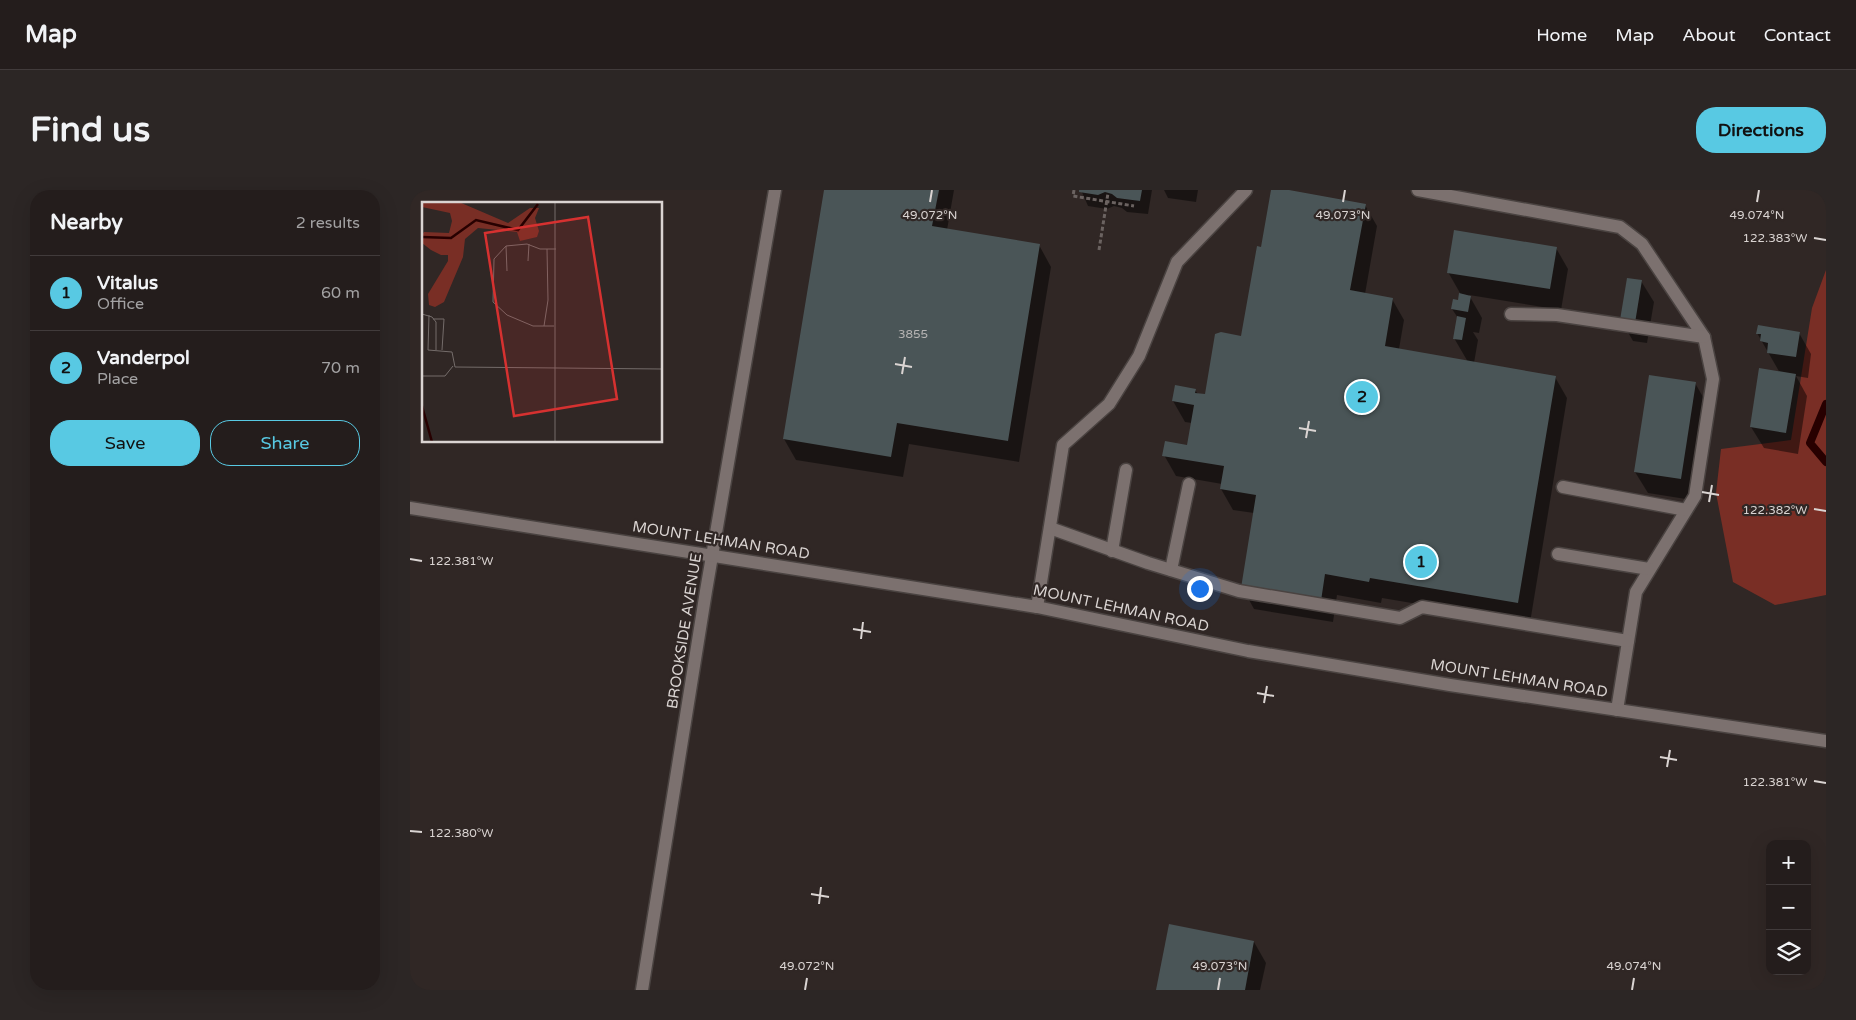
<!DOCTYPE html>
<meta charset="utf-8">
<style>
:root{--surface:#241d1c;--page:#2c2625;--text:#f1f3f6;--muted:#a3a2a3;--line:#413b3b;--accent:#58c9e3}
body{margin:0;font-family:"Varela Round",sans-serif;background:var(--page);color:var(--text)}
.controls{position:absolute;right:15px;bottom:15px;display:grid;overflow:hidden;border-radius:10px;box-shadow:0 5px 20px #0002}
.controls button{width:45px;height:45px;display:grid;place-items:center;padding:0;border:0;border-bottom:1px solid var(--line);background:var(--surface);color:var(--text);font:25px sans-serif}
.you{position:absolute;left:789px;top:398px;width:18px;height:18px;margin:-12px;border:4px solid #fff;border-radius:50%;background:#1a73e8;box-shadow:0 0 0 8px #1a73e833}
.badge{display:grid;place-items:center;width:32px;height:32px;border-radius:50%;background:var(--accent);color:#111;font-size:16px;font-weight:700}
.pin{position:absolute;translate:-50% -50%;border:2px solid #fff;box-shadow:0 1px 5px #0006}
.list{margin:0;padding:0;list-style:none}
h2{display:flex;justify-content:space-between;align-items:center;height:65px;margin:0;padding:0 20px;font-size:21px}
h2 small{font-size:16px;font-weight:400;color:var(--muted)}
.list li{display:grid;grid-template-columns:32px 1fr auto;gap:15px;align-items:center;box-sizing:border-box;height:75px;padding:0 20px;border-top:1px solid var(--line)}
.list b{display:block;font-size:19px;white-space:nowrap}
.list p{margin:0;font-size:16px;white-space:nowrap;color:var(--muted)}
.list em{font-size:16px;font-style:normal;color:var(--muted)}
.actions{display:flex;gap:10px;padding:15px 20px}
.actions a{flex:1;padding:11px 0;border:1px solid var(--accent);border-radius:20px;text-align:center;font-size:18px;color:var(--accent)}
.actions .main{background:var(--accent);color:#111}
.icon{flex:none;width:28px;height:28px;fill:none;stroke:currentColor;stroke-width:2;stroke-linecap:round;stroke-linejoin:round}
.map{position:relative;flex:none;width:1416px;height:800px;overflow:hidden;border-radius:20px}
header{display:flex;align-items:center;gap:30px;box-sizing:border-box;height:70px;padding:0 25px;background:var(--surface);border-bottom:1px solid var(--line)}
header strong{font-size:24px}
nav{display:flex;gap:28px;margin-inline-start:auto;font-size:18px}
.intro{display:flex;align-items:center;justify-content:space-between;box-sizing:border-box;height:120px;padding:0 30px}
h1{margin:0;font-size:35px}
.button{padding:12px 22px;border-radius:20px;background:var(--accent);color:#111;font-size:18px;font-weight:700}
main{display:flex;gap:30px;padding:0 30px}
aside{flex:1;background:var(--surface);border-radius:20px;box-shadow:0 5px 20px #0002}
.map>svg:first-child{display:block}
</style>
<header>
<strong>Map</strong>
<nav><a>Home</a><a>Map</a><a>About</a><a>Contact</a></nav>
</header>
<div class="intro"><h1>Find us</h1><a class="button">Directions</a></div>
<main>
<aside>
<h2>Nearby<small>2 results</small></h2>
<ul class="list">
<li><span class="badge">1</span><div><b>Vitalus</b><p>Office</p></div><em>60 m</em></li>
<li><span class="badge">2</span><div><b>Vanderpol</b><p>Place</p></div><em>70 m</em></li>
</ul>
<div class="actions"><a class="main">Save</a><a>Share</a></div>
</aside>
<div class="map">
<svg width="1416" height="800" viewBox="0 0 1416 800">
<rect width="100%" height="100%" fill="#302725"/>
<path fill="#792e25" d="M 1416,80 L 1416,405 L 1365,415 L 1323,392 L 1306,303 L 1311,259 L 1381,250 L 1402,118 Z"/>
<g fill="#0007">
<path d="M 416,0 L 544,0 L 537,40 L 629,55 L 641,77 L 609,272 L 499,254 L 493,287 L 386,270 L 374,249 Z"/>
<path d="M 671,0 L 742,0 L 738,24 L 717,22 L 712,18 L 704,16 L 697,19 L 678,16 Z"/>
<path d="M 754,0 L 788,0 L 786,12 L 758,8 Z"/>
<path d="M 862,0 L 871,0 L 955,15 L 967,36 L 955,104 L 982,109 L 994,130 L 989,159 L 1058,172 L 1044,148 L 1048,128 L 1042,119 L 1049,111 L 1050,103 L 1038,82 L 1146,58 L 1158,79 L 1151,120 L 1059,105 L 1072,128 L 1069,143 L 1063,142 L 1068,150 L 1064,173 L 1145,187 L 1157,208 L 1120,433 L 972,408 L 971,413 L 927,405 L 923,432 L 844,419 L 832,397 L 844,323 L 823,320 L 811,299 L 812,294 L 766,286 L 754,265 L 778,256 L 782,233 L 775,232 L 763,211 L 785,200 L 788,204 L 796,205 L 832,147 L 852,58 Z"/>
<path d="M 1231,91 L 1244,112 L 1237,153 L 1223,151 L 1211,130 Z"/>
<path d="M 1347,143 L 1389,143 L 1401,164 L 1398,188 L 1386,186 L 1397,206 L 1388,264 L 1354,258 L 1341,237 L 1370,183 Z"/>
<path d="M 1285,193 L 1297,214 L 1282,310 L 1238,303 L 1225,282 Z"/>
<path d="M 844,752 L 856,773 L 850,800 L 747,800 Z"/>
</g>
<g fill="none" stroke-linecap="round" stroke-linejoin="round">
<path stroke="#270000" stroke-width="8" d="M 1416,214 L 1400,253 L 1416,272"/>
</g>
<g fill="#4a5557">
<path d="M 414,0 L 529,0 L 522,36 L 630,54 L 598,251 L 487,233 L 481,267 L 373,249 Z"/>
<path d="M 669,0 L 732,0 L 730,11 L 707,8 L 702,4 L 695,2 L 688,5 L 669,2 Z"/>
<path d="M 861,0 L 879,0 L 956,14 L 940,100 L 983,108 L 975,156 L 1146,186 L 1108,413 L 960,388 L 959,392 L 915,384 L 911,411 L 831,398 L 846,305 L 810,299 L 814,276 L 752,266 L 755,251 L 777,255 L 784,215 L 762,211 L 765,195 L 786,199 L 785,203 L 795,204 L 805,144 L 811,142 L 831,146 L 847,56 L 851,57 Z"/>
<path d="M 1044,40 L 1147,57 L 1140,99 L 1037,83 Z"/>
<path d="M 1217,88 L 1232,90 L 1225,133 L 1210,130 Z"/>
<path d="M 1049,103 L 1061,106 L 1058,122 L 1041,119 L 1043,109 L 1048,110 Z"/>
<path d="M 1047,126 L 1056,128 L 1052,150 L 1043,149 Z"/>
<path d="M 1348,135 L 1390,142 L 1386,167 L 1357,163 L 1358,153 L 1350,151 L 1351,144 L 1346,144 Z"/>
<path d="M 1349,178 L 1386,184 L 1376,243 L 1340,237 Z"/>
<path d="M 1239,185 L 1286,192 L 1271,289 L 1224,282 Z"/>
<path d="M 759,734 L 844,751 L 835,800 L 746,800 Z"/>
</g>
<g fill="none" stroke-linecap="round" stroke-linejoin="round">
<defs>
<g id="lane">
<path d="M 1008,0 L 1210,37 L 1232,54 L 1294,147 L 1303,189 L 1285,306 L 1226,402 L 1207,520"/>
<path d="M 1101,124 L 1147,125 L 1294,147"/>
<path d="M 1153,297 L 1276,320"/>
<path d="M 640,338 L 738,373 L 829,401 L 990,428 L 1012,417 L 1218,451"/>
<path d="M 702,361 L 716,280"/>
<path d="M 1148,364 L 1239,379"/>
<path d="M 761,380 L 779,294"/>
<path d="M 627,417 L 653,255 L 699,214 L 729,166 L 767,72 L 836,0"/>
</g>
<path id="street" d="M 232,800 L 296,401 L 365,0"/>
<path id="secondary" d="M 0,318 L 627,417 L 838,461 L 1040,495 L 1416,551"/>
</defs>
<use href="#lane" stroke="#4a4341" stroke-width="15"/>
<use href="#street" stroke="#4a4341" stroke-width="15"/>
<use href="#secondary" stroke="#4a4341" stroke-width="15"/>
<g stroke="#6b6361" stroke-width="3" stroke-dasharray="4 2.5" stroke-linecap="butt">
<path d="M 664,0 L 663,6 L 724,16"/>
<path d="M 689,60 L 698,3"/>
</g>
<use href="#lane" stroke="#7c716f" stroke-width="12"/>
<use href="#street" stroke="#7c716f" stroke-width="12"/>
<use href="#secondary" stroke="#7c716f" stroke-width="12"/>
</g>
<path fill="none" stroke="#dad4d2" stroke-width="2" d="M 520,12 L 522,0M 933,12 L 935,0M 1347,12 L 1349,0M 1404,48 L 1416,50M 485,174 L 502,177M 492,184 L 495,167M 889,238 L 906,241M 896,248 L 899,231M 1292,302 L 1309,305M 1299,312 L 1302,295M 1404,319 L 1416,321M 0,369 L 12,371M 443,439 L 461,442M 451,449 L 453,432M 847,503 L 864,506M 854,513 L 857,496M 1250,567 L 1267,570M 1257,577 L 1260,560M 1404,591 L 1416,593M 0,641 L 12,642M 401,704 L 419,707M 409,714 L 411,697M 395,800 L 397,788M 808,800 L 810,788M 1222,800 L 1224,788"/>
<g text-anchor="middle" stroke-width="4.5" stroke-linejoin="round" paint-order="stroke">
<g font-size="12" fill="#b6b4b3">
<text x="503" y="148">3855</text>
</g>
<g font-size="15" fill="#dad4d2" stroke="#302725">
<text transform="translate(311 350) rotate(9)" y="5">MOUNT LEHMAN ROAD</text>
<text transform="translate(711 418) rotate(12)" y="5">MOUNT LEHMAN ROAD</text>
<text transform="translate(274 441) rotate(-81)" y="5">BROOKSIDE AVENUE</text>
<text transform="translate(1109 488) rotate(9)" y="5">MOUNT LEHMAN ROAD</text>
</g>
</g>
<g transform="translate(12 12)">
<rect width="240" height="240" fill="#302725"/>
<path d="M 0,0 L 37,0 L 86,21 L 108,6 L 117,6 L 113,16 L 117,29 L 115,35 L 98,39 L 95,30 L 56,26 L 43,37 L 41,55 L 22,100 L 13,105 L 7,103 L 6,92 L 26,59 L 26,53 L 19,53 L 9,48 L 0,41 L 0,33 L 2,30 L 27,31 L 30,19 L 28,11 L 0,5 Z" fill="#792e25"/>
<path fill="none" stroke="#270000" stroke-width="2.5" d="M 0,35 L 29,36 L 54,18 L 96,28 L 116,2M 0,204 L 10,240"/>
<path fill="none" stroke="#746c6a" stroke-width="1" d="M 84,44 L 85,69M 106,59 L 107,42M 0,112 L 10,115 L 14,120 L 14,148M 7,113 L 6,148 L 30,150 L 33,165 L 240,167M 11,117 L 22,117 L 20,148M 122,124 L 126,98 L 125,47M 132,124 L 111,124 L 85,113 L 71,100 L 72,57 L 84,44 L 105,42 L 118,47 L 134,47M 0,174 L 23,174 L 31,164M 133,240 L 133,0"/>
<path fill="#d63130" fill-opacity="0.15" stroke="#d63130" stroke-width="2.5" d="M 166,15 L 195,197 L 92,214 L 63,31 Z"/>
<rect width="240" height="240" fill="none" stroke="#dad4d2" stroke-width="2.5"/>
</g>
<g font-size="12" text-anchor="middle" fill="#dad4d2" stroke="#302725" stroke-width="4.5" stroke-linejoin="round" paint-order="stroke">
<text x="520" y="29">49.072°N</text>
<text x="933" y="29">49.073°N</text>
<text x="1347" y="29">49.074°N</text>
<text x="1365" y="52">122.383°W</text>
<text x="1365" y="324">122.382°W</text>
<text x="51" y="375">122.381°W</text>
<text x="1365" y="596">122.381°W</text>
<text x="51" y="647">122.380°W</text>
<text x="397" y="780">49.072°N</text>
<text x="810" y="780">49.073°N</text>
<text x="1224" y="780">49.074°N</text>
</g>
</svg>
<div class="controls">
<button>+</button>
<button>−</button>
<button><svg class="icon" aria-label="layers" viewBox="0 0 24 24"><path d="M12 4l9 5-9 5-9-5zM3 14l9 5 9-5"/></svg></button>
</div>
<div class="you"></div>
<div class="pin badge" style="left:1011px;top:372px">1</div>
<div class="pin badge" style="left:952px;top:207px">2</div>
</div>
</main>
